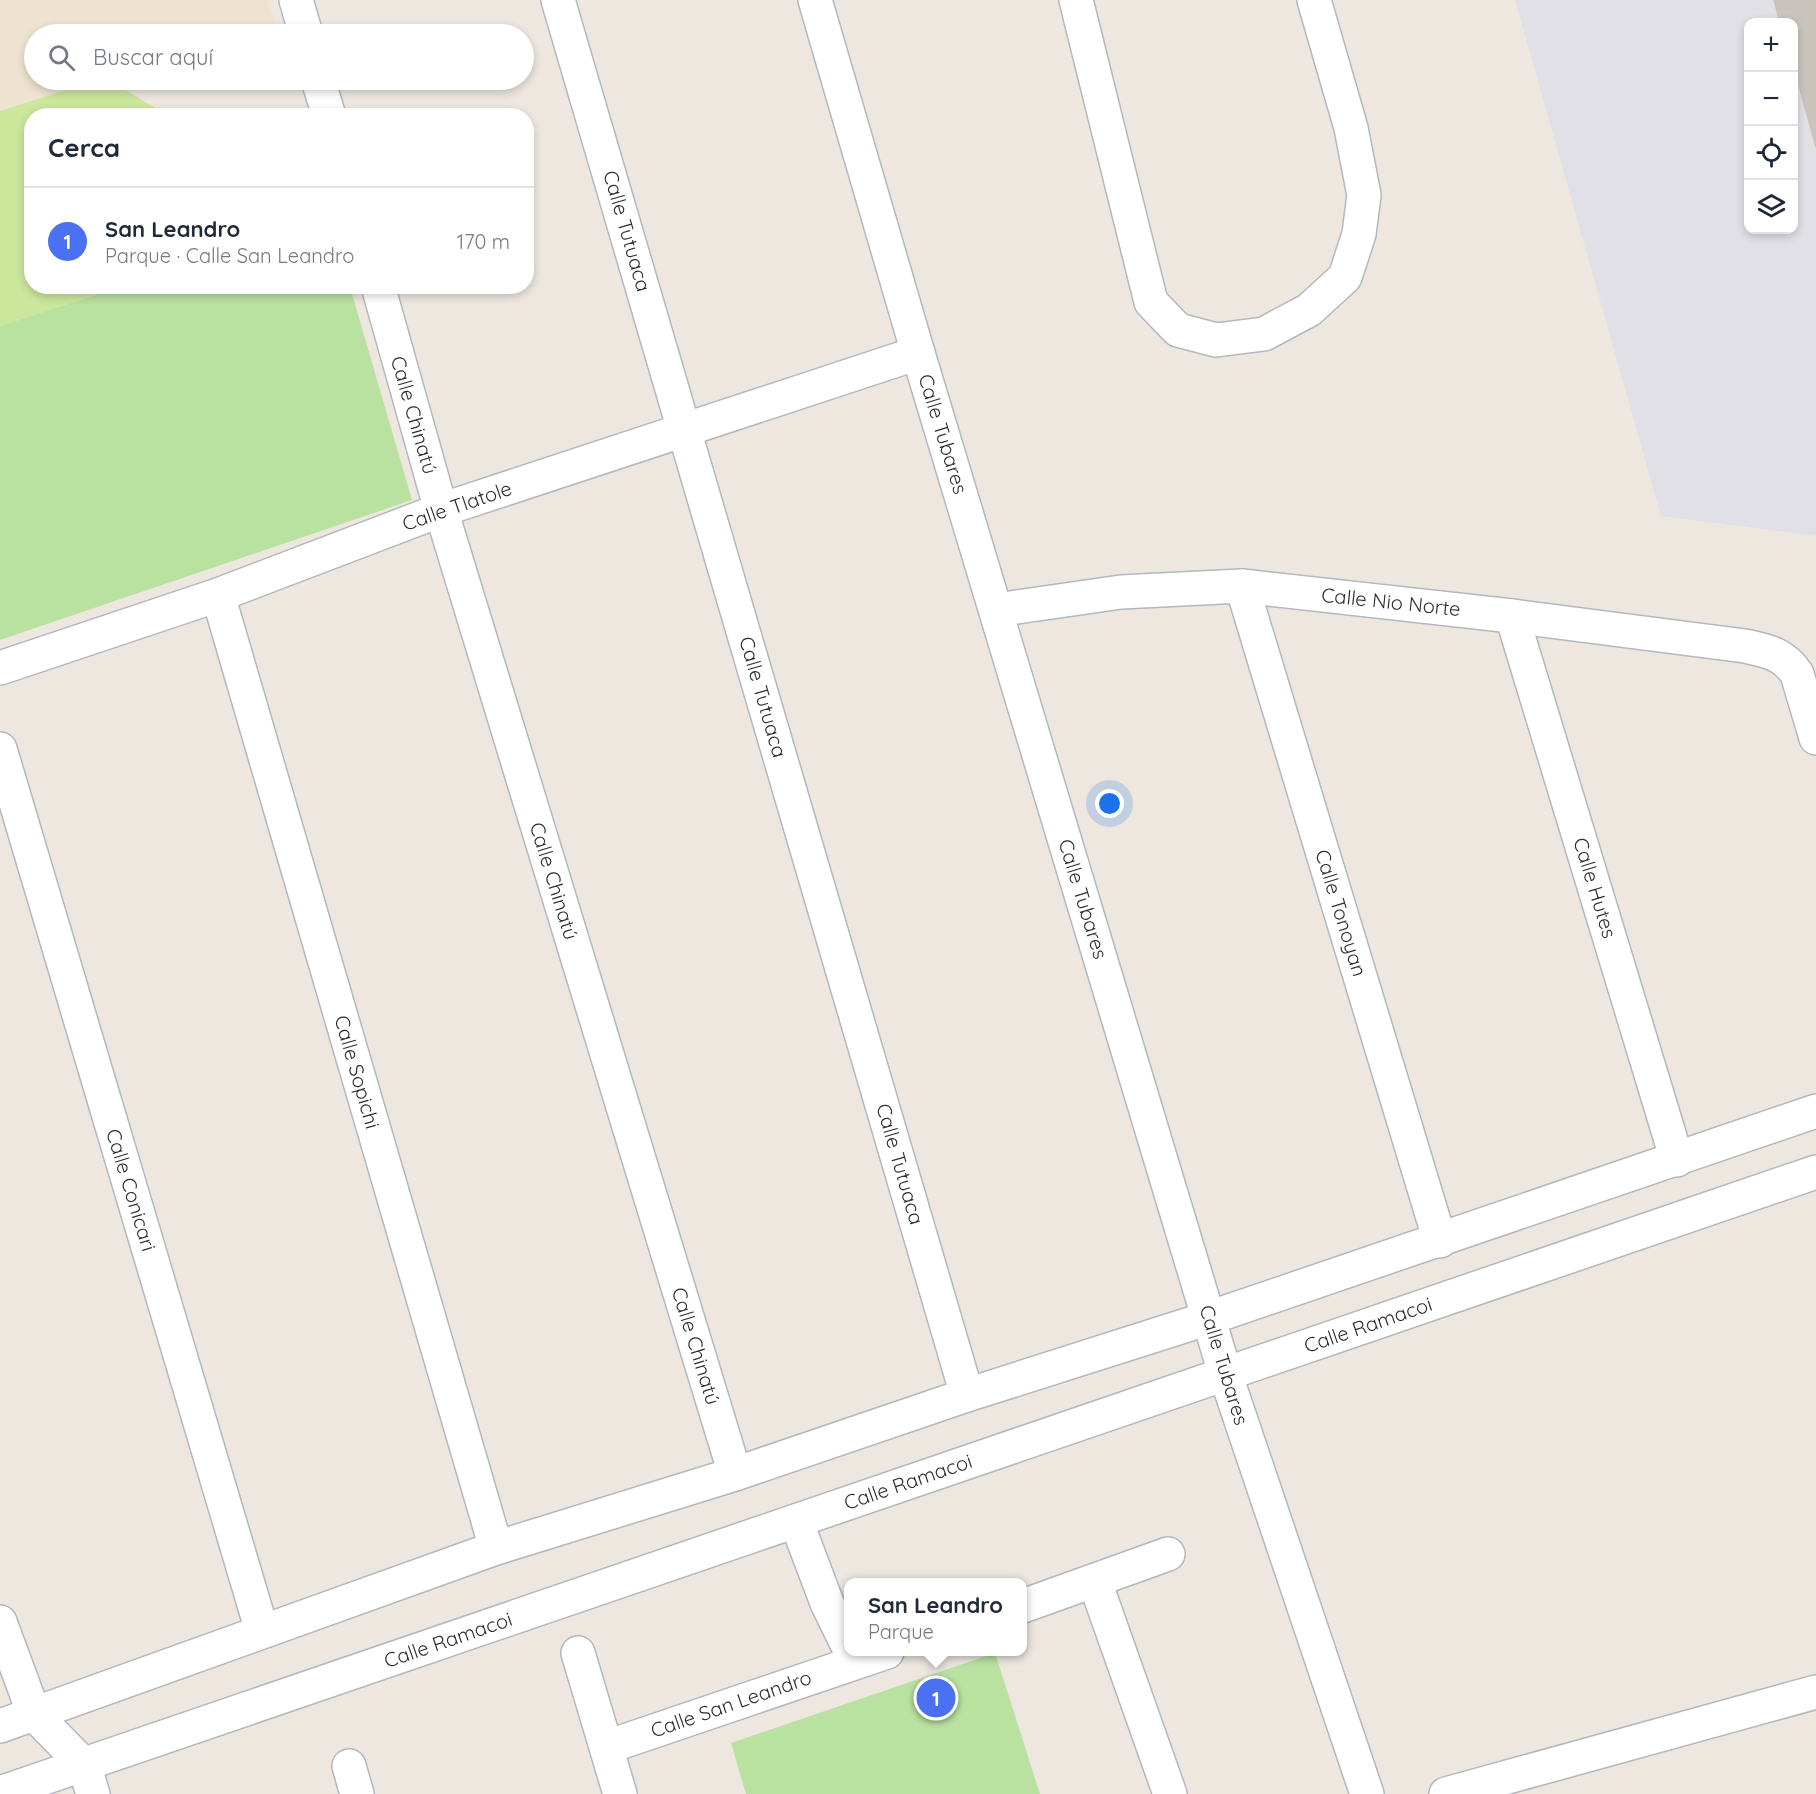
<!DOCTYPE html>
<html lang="es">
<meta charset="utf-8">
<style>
:root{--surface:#fff;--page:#f6f6f7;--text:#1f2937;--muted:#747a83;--line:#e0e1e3;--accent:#4971f1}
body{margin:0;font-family:Quicksand,sans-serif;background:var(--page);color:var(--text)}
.controls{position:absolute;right:18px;top:18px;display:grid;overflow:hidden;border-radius:12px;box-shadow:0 3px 9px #0003}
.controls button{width:54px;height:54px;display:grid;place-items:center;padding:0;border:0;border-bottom:2px solid var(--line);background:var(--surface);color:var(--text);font:30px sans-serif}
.you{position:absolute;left:1110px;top:804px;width:21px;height:21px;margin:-15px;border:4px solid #fff;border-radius:50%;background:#1a73e8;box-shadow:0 0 0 9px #1a73e833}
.badge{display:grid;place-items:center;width:39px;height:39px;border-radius:50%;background:var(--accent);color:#fff;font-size:20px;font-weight:700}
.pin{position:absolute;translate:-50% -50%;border:3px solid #fff;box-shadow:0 2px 6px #0006}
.popup{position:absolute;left:844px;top:1578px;width:183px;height:78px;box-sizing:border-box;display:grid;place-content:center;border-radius:12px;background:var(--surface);filter:drop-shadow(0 2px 4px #0005);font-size:20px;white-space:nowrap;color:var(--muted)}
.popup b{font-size:22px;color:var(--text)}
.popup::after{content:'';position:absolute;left:50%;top:100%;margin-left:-12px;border:12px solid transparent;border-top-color:var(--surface)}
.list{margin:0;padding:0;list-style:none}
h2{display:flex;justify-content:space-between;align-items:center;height:78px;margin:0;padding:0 24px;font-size:26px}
h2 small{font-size:20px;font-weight:400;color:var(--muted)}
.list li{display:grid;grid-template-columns:39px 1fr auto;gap:18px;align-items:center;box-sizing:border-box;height:108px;padding:0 24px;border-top:2px solid var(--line)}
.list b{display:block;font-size:22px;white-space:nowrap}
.list p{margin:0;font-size:20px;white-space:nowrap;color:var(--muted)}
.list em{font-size:20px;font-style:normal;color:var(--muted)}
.icon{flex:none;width:33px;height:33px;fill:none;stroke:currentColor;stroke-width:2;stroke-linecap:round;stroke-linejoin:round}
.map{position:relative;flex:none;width:1816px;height:1794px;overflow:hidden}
.search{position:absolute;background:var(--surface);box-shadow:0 3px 9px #0003;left:24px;top:24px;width:510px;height:66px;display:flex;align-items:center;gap:15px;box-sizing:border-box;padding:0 21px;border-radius:33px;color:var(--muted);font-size:22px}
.panel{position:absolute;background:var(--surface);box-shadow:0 3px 9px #0003;left:24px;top:108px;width:510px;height:186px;border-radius:24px}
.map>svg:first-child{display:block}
</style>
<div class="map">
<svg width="1816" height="1794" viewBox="0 0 1816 1794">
<rect width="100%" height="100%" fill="#ede7e0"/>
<path fill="#e2e0e7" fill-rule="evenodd" d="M 1515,0 L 1816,0 L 1816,536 L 1661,516 ZM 1748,22 L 1794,22 L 1794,230 L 1748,230 Z"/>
<path fill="#eee3d1" d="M 0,0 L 268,0 L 277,34 L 34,34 L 34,80 L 97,80 L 0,111 Z"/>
<g fill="#b9e1a0">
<path d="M 119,287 L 350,287 L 412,500 L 0,640 L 0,326 Z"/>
<path d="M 995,1653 L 1040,1794 L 746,1794 L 731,1743 Z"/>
</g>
<path fill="#cbe79c" d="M 97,80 L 109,80 L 167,115 L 32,116 L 32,286 L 119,287 L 0,326 L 0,111 Z"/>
<path fill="#c9c5be" stroke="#c9c3ba" stroke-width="1.5" d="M 1774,0 L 1816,0 L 1816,147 L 1794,68 L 1794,22 L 1780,22 Z"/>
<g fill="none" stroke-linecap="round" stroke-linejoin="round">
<defs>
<g id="minor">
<path d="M 296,0 L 306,34"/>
<path d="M 558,0 L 967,1395"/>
<path d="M 815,0 L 918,353 L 1225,1373 L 1367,1794"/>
<path d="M 1076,0 L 1151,302 L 1178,330 L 1216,340 L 1264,334 L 1309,310 L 1345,277 L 1359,234 L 1364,195 L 1351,128 L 1314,0"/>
<path d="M 318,80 L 329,116"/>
<path d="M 378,286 L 441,510 L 735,1474"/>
<path d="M 1242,586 L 1440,1241"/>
<path d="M 218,595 L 496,1548"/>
<path d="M 996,610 L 1121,592 L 1242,586 L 1512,616 L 1745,646 C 1768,651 1784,654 1797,674 L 1816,738"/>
<path d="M 1512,616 L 1677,1160"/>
<path d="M 0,668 L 218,595 L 441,510 L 918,353"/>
<path d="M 0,749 L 262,1631"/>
<path d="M 796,1521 L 827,1603 L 849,1648"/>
<path d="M 1095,1582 L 1170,1794"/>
<path d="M 1023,1606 L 1168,1554"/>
<path d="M 0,1622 L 34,1714 L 84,1765 L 93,1794"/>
<path d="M 578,1653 L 620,1794"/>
<path d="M 0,1726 L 496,1548 L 735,1474 L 967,1395 L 1209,1318 L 1816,1111"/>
<path d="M 607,1747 L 887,1652"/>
<path d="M 349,1766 L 357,1794"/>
<path d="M 0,1793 L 1816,1172"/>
<path d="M 1446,1794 L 1816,1692"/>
</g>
</defs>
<use href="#minor" stroke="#b3b7bf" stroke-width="36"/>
<use href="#minor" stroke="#fff" stroke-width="33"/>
</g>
<g text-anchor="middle" stroke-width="6" stroke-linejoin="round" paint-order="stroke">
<g font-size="20" fill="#2d2d2d" stroke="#fff">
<text transform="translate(627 231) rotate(74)" y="7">Calle Tutuaca</text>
<text transform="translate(414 415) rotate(74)" y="7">Calle Chinatú</text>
<text transform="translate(943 434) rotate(73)" y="7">Calle Tubares</text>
<text transform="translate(457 506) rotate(-19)" y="7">Calle Tlatole</text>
<text transform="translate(1391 602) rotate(6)" y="7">Calle Nio Norte</text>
<text transform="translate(763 697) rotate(74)" y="7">Calle Tutuaca</text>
<text transform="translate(554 881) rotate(73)" y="7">Calle Chinatú</text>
<text transform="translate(1595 888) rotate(73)" y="7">Calle Hutes</text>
<text transform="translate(1083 899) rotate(73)" y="7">Calle Tubares</text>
<text transform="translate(1341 913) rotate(73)" y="7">Calle Tonoyan</text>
<text transform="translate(357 1072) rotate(74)" y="7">Calle Sopichi</text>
<text transform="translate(900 1164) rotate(74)" y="7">Calle Tutuaca</text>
<text transform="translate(131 1190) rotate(73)" y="7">Calle Conicari</text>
<text transform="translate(1368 1325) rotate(-19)" y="7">Calle Ramacoi</text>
<text transform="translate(696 1346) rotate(73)" y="7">Calle Chinatú</text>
<text transform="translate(1224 1365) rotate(73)" y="7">Calle Tubares</text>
<text transform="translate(908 1482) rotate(-19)" y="7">Calle Ramacoi</text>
<text transform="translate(448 1640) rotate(-19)" y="7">Calle Ramacoi</text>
<text transform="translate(731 1704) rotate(-19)" y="7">Calle San Leandro</text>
</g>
</g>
</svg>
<div class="controls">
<button>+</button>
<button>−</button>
<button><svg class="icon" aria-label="locate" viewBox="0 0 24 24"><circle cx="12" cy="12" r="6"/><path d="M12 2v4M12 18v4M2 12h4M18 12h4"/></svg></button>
<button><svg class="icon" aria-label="layers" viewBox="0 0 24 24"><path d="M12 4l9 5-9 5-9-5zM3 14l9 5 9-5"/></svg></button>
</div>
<div class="you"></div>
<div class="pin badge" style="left:936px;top:1698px">1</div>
<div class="popup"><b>San Leandro</b>Parque</div>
<div class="search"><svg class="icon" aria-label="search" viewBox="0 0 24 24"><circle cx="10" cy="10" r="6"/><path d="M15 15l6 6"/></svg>Buscar aquí</div>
<section class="panel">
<h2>Cerca<small></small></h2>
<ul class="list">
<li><span class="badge">1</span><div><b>San Leandro</b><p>Parque · Calle San Leandro</p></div><em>170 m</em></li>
</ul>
</section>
</div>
